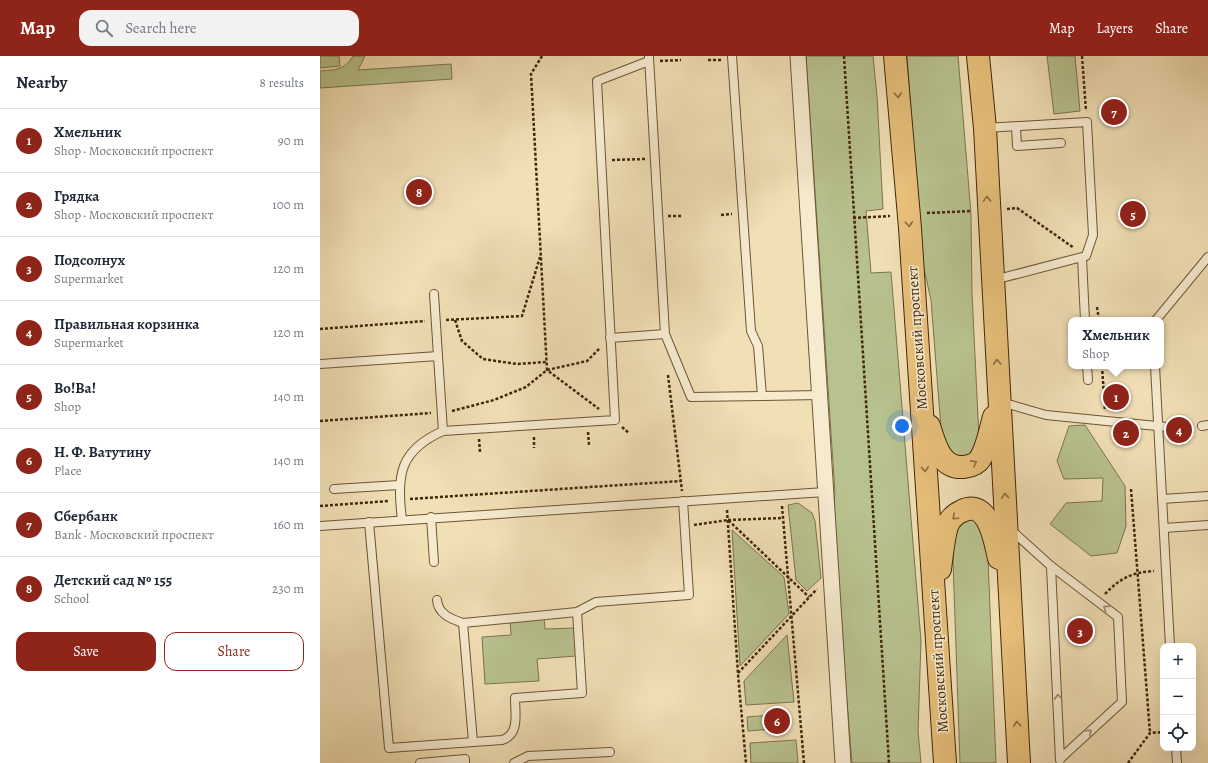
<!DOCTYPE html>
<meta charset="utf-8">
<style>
:root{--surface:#fff;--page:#f2f2f3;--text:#1f2937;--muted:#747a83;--line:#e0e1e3;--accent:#8f2418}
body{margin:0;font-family:Alegreya,serif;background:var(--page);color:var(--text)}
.controls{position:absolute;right:12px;bottom:12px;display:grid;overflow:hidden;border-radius:8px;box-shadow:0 4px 16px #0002}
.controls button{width:36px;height:36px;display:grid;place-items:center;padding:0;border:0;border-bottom:1px solid var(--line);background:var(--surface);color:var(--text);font:20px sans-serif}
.you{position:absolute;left:582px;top:370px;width:14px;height:14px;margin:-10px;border:3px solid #fff;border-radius:50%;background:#1a73e8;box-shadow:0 0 0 6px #1a73e833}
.badge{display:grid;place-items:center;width:26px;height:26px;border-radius:50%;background:var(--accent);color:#fff;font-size:13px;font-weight:700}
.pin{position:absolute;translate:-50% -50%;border:2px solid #fff;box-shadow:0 1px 4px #0006}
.popup{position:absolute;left:748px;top:261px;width:96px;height:52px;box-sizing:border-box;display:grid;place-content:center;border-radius:8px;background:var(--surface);filter:drop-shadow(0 1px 3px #0005);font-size:13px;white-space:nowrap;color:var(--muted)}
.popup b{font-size:15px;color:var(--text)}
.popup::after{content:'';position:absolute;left:50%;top:100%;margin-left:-8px;border:8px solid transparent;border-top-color:var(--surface)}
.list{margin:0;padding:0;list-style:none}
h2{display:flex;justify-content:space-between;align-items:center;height:52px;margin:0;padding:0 16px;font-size:17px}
h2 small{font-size:13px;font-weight:400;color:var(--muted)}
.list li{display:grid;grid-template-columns:26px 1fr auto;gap:12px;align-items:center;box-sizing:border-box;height:64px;padding:0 16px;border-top:1px solid var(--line)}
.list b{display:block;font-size:15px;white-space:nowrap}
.list p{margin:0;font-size:13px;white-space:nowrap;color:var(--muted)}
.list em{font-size:13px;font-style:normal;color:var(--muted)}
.actions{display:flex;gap:8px;padding:12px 16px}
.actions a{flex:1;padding:9px 0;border:1px solid var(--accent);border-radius:12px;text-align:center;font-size:14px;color:var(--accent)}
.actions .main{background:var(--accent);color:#fff}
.icon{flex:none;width:22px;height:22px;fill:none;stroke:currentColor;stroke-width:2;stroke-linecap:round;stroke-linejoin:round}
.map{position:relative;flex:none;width:888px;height:707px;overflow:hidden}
header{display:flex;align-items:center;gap:24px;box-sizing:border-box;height:56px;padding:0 20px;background:var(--accent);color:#fff}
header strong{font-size:19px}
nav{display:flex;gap:22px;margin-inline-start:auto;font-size:14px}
.search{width:280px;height:36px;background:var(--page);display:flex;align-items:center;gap:10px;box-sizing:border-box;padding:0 14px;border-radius:12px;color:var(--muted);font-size:15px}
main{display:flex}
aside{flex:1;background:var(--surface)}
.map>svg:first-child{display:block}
</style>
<header>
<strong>Map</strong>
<div class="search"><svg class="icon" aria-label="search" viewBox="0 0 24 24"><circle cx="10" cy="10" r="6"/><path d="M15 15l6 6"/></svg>Search here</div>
<nav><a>Map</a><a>Layers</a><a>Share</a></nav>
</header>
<main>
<aside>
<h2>Nearby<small>8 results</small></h2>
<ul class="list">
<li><span class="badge">1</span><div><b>Хмельник</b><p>Shop · Московский проспект</p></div><em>90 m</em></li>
<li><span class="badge">2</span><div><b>Грядка</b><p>Shop · Московский проспект</p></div><em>100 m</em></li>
<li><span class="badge">3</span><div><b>Подсолнух</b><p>Supermarket</p></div><em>120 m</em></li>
<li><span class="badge">4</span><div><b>Правильная корзинка</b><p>Supermarket</p></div><em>120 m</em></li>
<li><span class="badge">5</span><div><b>Во!Ва!</b><p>Shop</p></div><em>140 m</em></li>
<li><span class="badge">6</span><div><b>Н. Ф. Ватутину</b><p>Place</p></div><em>140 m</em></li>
<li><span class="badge">7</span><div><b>Сбербанк</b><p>Bank · Московский проспект</p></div><em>160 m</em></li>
<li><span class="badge">8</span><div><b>Детский сад № 155</b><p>School</p></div><em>230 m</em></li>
</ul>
<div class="actions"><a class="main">Save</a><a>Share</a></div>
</aside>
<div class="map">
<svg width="888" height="707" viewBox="0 0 888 707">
<rect width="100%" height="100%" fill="#f1dfb5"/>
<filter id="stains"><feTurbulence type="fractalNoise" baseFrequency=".005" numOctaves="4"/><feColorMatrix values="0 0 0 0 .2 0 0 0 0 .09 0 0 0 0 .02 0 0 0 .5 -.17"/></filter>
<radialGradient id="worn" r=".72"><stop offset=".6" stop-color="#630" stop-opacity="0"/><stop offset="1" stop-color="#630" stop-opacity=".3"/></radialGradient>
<g fill="#b8c28e" stroke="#7c744c">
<path d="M 0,0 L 19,0 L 20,10 L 0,12 Z"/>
<path d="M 33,0 L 45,0 L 38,14 L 131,8 L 132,23 L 0,32 L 0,15 C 15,14 25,14 33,0 Z"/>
<path d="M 486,0 L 553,0 L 557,40 L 563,153 L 546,155 L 551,217 L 571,216 L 601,585 L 598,675 L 601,707 L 532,707 L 512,462 L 515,437 Z"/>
<path d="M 587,0 L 638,0 L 651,158 L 652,237 L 659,382 L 655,399 L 637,405 L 622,385 L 611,244 L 602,204 Z"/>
<path d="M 727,0 L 755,0 L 760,55 L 734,58 Z"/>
<path d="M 765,369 L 805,430 L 806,470 L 797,497 L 771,500 L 730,468 L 746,447 L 782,445 L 783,422 L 744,423 L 737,405 L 749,370 Z"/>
<path d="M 478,447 L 492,457 L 495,465 L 501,522 L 487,535 L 476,524 L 468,449 Z"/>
<path d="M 651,462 L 667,476 L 676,707 L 640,707 L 632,476 L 635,469 Z"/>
<path d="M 412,474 L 464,521 L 469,558 L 420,610 Z"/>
<path d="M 224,562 L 225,573 L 254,572 L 256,600 L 217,603 L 219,625 L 165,628 L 162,581 L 191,579 L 190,564 Z"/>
<path d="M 467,579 L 474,646 L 426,649 L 424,625 Z"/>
<path d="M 452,659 L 453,673 L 428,675 L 427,661 Z"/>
<path d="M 476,684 L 478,707 L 431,707 L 430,687 Z"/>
</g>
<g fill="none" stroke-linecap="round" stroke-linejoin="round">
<defs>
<g id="service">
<path d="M 412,0 L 431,275 L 438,290 L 442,340"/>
<path d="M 329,1 L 345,278 L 371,341 L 501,339"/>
<path d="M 696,71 L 697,90 L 741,87"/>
<path d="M 666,72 L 767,66 L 773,179 L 766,200 L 674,224"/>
<path d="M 762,202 L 765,264"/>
<path d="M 114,238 L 118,300"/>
<path d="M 836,264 L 888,201"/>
<path d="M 290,282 L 345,278"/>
<path d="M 0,308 L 118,300 L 123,375"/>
<path d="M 767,310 L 768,324"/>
<path d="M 835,310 L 850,590"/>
<path d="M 681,346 L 726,359 L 857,372"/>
<path d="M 882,370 L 888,369"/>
<path d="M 14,433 L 79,429"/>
<path d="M 842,443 L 888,440"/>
<path d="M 111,461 L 114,506"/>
<path d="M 82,463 C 76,419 80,394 123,375 L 295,364 L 277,25 L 329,5"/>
<path d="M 49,466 L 69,692 L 182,684 C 200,678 195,658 195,642 L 262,637 L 257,556 L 276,546 L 369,539 L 363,445"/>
<path d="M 0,470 L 505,436"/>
<path d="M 844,472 L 888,469"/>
<path d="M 690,473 L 731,510 L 798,561 L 802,646 L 741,702"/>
<path d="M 731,510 L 740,704"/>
<path d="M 117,544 C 118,558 131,563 143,567"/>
<path d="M 153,686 L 143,567 L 257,556"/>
<path d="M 856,692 L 857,707"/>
<path d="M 100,707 L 145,703 L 145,707"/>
<path d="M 194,707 L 208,700 L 290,696"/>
</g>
<path id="minor" d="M 478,0 L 523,707"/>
<g id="primary">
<path d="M 575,0 L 590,172 L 625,707"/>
<path d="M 658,0 L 665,72 L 699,707"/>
<path d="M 609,370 C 615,388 620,413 644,411 C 650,410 657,408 660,403 C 668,391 670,374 674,361"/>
<path d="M 620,513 C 622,499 623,484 627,470 C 630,463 635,458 642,455 C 669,442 675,486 679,502"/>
</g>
</defs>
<use href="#service" stroke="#6d5535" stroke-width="10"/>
<use href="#minor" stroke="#6d5535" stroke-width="17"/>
<use href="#primary" stroke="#41270a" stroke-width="24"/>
<g stroke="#41270a" stroke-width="2.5" stroke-dasharray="3 2" stroke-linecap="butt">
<path d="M 222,0 L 211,18 L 227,314 L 279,353"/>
<path d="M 524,0 L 569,707"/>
<path d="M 762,0 L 766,55"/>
<path d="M 388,4 L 402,4"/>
<path d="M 340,5 L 361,4"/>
<path d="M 292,104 L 325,103"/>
<path d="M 687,153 L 697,152 L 754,192"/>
<path d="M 607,157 L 652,155"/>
<path d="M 401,159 L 412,158"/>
<path d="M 348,160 L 362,160"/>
<path d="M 533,162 L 570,160"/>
<path d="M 777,251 L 779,264"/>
<path d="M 126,264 L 202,260 L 220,201"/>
<path d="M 135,264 L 142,285 L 163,303 L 197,308 L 226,306"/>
<path d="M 0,273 L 105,265"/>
<path d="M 782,310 L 785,355"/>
<path d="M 348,319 L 362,435"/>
<path d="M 784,342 L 793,341"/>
<path d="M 132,355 L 174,344 L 206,331 L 227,314 L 267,305 L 280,292"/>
<path d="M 0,365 L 111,357"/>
<path d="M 302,371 L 309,377"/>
<path d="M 268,376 L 269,389"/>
<path d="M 214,381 L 214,392"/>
<path d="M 159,383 L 160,396"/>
<path d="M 811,433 L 830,677"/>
<path d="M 90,443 L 361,425"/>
<path d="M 0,450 L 69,445"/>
<path d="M 462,450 L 484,707"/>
<path d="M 407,454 L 418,618 L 426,707"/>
<path d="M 408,464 L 463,462"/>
<path d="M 374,469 L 408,464 L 489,541"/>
<path d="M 785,538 C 800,522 813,516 834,515"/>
<path d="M 418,617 L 497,533"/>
<path d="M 808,707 L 830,677 L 843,676"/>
</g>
<use href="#service" stroke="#f6eacf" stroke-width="8"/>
<use href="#minor" stroke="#f6eacf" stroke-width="15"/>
<use href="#primary" stroke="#e8c07a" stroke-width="22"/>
</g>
<defs><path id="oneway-chevron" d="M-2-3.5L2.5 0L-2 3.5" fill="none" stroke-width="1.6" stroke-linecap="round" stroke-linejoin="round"/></defs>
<g stroke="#8c6c3c">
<use href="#oneway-chevron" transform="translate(578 39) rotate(85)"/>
<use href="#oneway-chevron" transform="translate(667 143) rotate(-92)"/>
<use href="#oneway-chevron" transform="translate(589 168) rotate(85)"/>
<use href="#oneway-chevron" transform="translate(677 306) rotate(-93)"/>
<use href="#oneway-chevron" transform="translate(654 407) rotate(-29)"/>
<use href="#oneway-chevron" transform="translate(605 413) rotate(86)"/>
<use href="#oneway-chevron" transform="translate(685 440) rotate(-94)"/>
<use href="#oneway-chevron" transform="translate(635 461) rotate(137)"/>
<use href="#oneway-chevron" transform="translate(697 668) rotate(-93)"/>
</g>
<g stroke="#9c886c">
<use href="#oneway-chevron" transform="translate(786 552) rotate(-143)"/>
<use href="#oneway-chevron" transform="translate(738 641) rotate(-93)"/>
<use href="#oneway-chevron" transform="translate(769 676) rotate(-43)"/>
</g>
<g text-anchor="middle" stroke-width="3" stroke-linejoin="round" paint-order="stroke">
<g font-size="15" fill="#41270a" stroke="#f6eacf">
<text transform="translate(597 282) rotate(-94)" y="5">Московский проспект</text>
<text transform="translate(618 605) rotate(-94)" y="5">Московский проспект</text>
</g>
</g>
<rect width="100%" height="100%" filter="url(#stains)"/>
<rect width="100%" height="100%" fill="url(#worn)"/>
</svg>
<div class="controls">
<button>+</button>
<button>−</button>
<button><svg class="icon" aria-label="locate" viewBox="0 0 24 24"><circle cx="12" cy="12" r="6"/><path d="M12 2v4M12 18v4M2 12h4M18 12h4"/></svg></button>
</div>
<div class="you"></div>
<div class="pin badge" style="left:796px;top:341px">1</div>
<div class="popup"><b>Хмельник</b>Shop</div>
<div class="pin badge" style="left:806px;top:377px">2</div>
<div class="pin badge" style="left:760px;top:575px">3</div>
<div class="pin badge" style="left:859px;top:374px">4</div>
<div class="pin badge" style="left:813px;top:158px">5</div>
<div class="pin badge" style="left:457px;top:665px">6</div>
<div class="pin badge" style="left:794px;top:56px">7</div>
<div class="pin badge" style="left:99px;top:136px">8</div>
</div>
</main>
